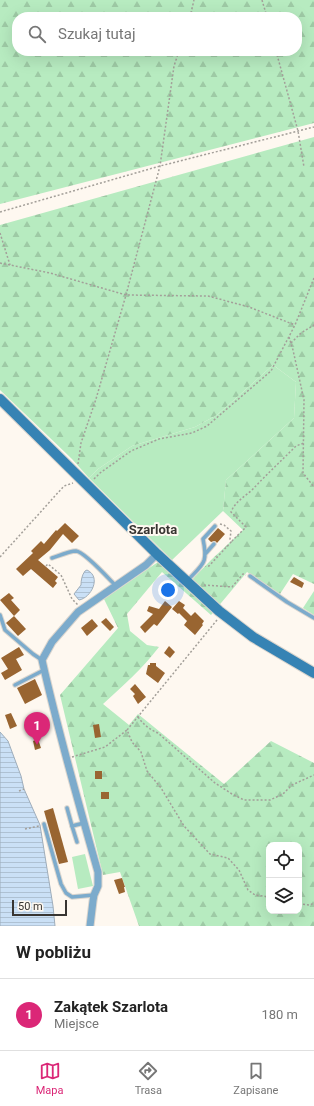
<!DOCTYPE html>
<html lang="pl">
<meta charset="utf-8">
<style>
:root{--surface:#fff;--page:#f6f6f6;--text:#222;--muted:#767676;--line:#e0e0e0;--accent:#db2777}
body{margin:0;font-family:Roboto,sans-serif;background:var(--page);color:var(--text)}
.controls{position:absolute;right:12px;bottom:12px;display:grid;overflow:hidden;border-radius:8px;box-shadow:0 4px 16px #0002}
.controls button{width:36px;height:36px;display:grid;place-items:center;padding:0;border:0;border-bottom:1px solid var(--line);background:var(--surface);color:var(--text);font:20px sans-serif}
.scale{position:absolute;left:12px;bottom:10px;width:55px;box-sizing:border-box;padding-left:4px;border:2px solid #383532;border-top:0;font-size:11px;line-height:14px;white-space:nowrap;color:#383532;-webkit-text-stroke:3px #fef8f0;paint-order:stroke}
.you{position:absolute;left:168px;top:590px;width:14px;height:14px;margin:-10px;border:3px solid #fff;border-radius:50%;background:#1a73e8;box-shadow:0 0 0 6px #1a73e833}
.badge{display:grid;place-items:center;width:26px;height:26px;border-radius:50%;background:var(--accent);color:#fff;font-size:13px;font-weight:700}
.pin{position:absolute;translate:-50% -33px;filter:drop-shadow(0 1px 2px #0008)}
.pin::after{content:'';position:absolute;top:21px;width:14px;height:12px;background:inherit;clip-path:polygon(0 0,100% 0,50% 100%)}
.list{margin:0;padding:0;list-style:none}
h2{display:flex;justify-content:space-between;align-items:center;height:52px;margin:0;padding:0 16px;font-size:17px}
h2 small{font-size:13px;font-weight:400;color:var(--muted)}
.list li{display:grid;grid-template-columns:26px 1fr auto;gap:12px;align-items:center;box-sizing:border-box;height:72px;padding:0 16px;border-top:1px solid var(--line)}
.list b{display:block;font-size:15px;white-space:nowrap}
.list p{margin:0;font-size:13px;white-space:nowrap;color:var(--muted)}
.list em{font-size:13px;font-style:normal;color:var(--muted)}
.icon{flex:none;width:22px;height:22px;fill:none;stroke:currentColor;stroke-width:2;stroke-linecap:round;stroke-linejoin:round}
.map{position:relative;flex:none;width:314px;height:926px;overflow:hidden}
.search{position:absolute;background:var(--surface);box-shadow:0 4px 16px #0002;left:12px;right:12px;top:12px;height:44px;display:flex;align-items:center;gap:10px;box-sizing:border-box;padding:0 14px;border-radius:16px;color:var(--muted);font-size:15px}
.sheet{height:124px;background:var(--surface)}
nav{display:flex;justify-content:space-around;align-items:center;box-sizing:border-box;height:56px;border-top:1px solid var(--line);background:var(--surface);font-size:11px;color:var(--muted)}
nav a{display:grid;justify-items:center;gap:2px}
nav .on{color:var(--accent)}
.map>svg:first-child{display:block}
</style>
<div class="map">
<svg width="314" height="926" viewBox="0 0 314 926">
<defs>
<pattern id="forest-firs" width="22" height="20" patternUnits="userSpaceOnUse"><rect width="22" height="20" fill="#b7ebc0"/><path d="M5 1l3.5 6h-7zM16 11l3.5 6h-7z" fill="#9ecaa5"/></pattern>
<pattern id="water-rules" width="6" height="5" patternUnits="userSpaceOnUse"><rect width="6" height="5" fill="#cae0f6"/><path d="M0 2.5h6" fill="none" stroke="#aec1d3"/></pattern>
</defs>
<rect width="100%" height="100%" fill="#fef8f0"/>
<g fill="#b7ebc0">
<path d="M 273,365 L 296,382 L 294,418 L 226,480 L 223,511 L 172,560 L 89,478 L 98,469 L 132,446 L 195,427 L 217,415 Z"/>
<path d="M 85,854 L 93,886 L 78,889 L 72,857 Z"/>
</g>
<g fill="url(#forest-firs)" fill-rule="evenodd">
<path d="M 0,0 L 314,0 L 314,123 L 0,204 ZM 17,17 L 297,17 L 297,51 L 17,51 Z"/>
<path d="M 314,137 L 314,584 L 293,574 L 280,594 L 247,572 L 211,615 L 162,572 L 127,614 L 130,631 L 147,645 L 159,647 C 142,669 123,686 103,704 L 129,725 L 138,714 L 224,784 L 271,741 L 314,763 L 314,926 L 139,926 L 120,872 L 103,875 L 60,695 L 118,628 L 104,599 L 158,562 L 185,587 L 211,560 L 243,530 L 223,511 L 226,480 L 294,418 L 296,382 L 273,365 L 217,415 L 195,427 L 132,446 L 98,469 L 89,478 L 72,459 L 0,390 L 0,225 ZM 269,845 L 299,845 L 299,911 L 269,911 Z"/>
<path d="M 314,591 L 314,615 L 303,608 Z"/>
</g>
<g fill="url(#water-rules)" stroke="#9eadbb">
<path d="M 87,570 C 102,577 91,598 79,600 L 74,594 L 81,585 C 81,580 82,575 85,571 Z"/>
<path d="M 0,732 L 8,741 L 21,776 L 24,789 L 40,825 L 53,906 L 55,926 L 0,926 Z"/>
</g>
<g fill="#996531">
<path d="M 65,523 L 79,536 L 72,543 L 63,534 L 50,550 L 38,560 L 58,577 L 55,581 L 57,583 L 53,588 L 31,569 L 23,576 L 16,569 L 33,553 L 31,551 L 41,541 L 44,544 L 56,530 L 57,531 Z"/>
<path d="M 218,528 L 225,534 L 217,543 L 215,541 L 211,542 L 208,539 Z"/>
<path d="M 294,577 L 304,583 L 302,588 L 290,582 Z"/>
<path d="M 9,593 L 14,598 L 11,600 L 20,610 L 14,616 L 0,600 Z"/>
<path d="M 165,601 L 172,607 L 157,626 L 154,624 L 145,633 L 140,627 L 153,614 L 147,611 L 149,606 L 159,609 Z"/>
<path d="M 179,601 L 185,605 L 183,608 L 191,616 L 195,612 L 204,621 L 202,624 L 203,625 L 195,635 L 184,625 L 187,621 L 179,613 L 178,614 L 172,609 Z"/>
<path d="M 14,616 L 26,629 L 18,636 L 6,623 Z"/>
<path d="M 106,618 L 114,627 L 110,631 L 101,622 Z"/>
<path d="M 92,619 L 98,626 L 87,636 L 81,628 Z"/>
<path d="M 169,646 L 175,652 L 170,658 L 164,653 Z"/>
<path d="M 19,647 L 24,655 L 16,659 L 22,670 L 5,680 L 1,673 L 8,669 L 1,658 Z"/>
<path d="M 150,663 L 156,663 L 156,666 L 165,673 L 158,683 L 146,674 L 148,665 L 150,665 Z"/>
<path d="M 35,679 L 42,695 L 25,704 L 17,688 Z"/>
<path d="M 135,684 L 146,697 L 138,704 L 133,696 L 135,694 L 130,689 Z"/>
<path d="M 11,713 L 17,726 L 10,729 L 5,715 Z"/>
<path d="M 99,724 L 101,737 L 95,738 L 93,725 Z"/>
<path d="M 38,739 L 41,748 L 35,750 L 33,741 Z"/>
<rect x="95" y="771" width="7" height="8"/>
<rect x="101" y="792" width="8" height="7"/>
<path d="M 53,808 L 68,862 L 59,864 L 44,811 Z"/>
<path d="M 122,878 L 125,887 L 124,887 L 125,892 L 119,894 L 114,880 Z"/>
</g>
<g fill="none" stroke-linecap="round" stroke-linejoin="round">
<defs>
<g id="lane">
<path d="M 206,553 L 214,544"/>
<path d="M 52,558 C 58,556 70,551 76,551 C 85,552 109,579 116,586"/>
<path d="M 250,576 L 287,602 L 314,618"/>
<path d="M 188,580 C 204,563 208,563 203,539 L 215,526"/>
<path d="M 0,615 L 5,630 L 33,654 L 42,660"/>
<path d="M 15,685 L 44,670"/>
<path d="M 67,808 L 72,826"/>
<path d="M 44,824 L 61,884 L 66,893 L 72,897 L 94,895"/>
<path d="M 77,842 L 72,826 L 84,823"/>
</g>
<path id="street" d="M 90,926 L 93,901 L 94,895 L 98,886 L 98,872 C 78,802 58,731 42,660 L 52,642 L 78,612 L 146,565 L 157,554"/>
<path id="secondary" d="M 0,399 L 157,554 L 219,611 L 253,637 L 314,673"/>
</defs>
<use href="#lane" stroke="#dad5ce" stroke-width="5.5"/>
<use href="#street" stroke="#dad5ce" stroke-width="9"/>
<use href="#secondary" stroke="#dad5ce" stroke-width="12"/>
<g stroke="#a39f99" stroke-width="1.5" stroke-dasharray="2 2" stroke-linecap="butt">
<path d="M 262,0 L 267,17"/>
<path d="M 190,17 L 194,0"/>
<path d="M 276,51 L 298,131 L 304,167"/>
<path d="M 0,212 L 160,166 L 314,127"/>
<path d="M 0,233 L 10,265"/>
<path d="M 0,263 L 50,273 L 126,295 L 208,296 L 249,307 L 295,325"/>
<path d="M 289,337 L 293,350 L 304,400 L 303,473 L 314,487"/>
<path d="M 291,343 L 301,333 L 314,325"/>
<path d="M 78,464 L 81,443 L 96,399 L 126,295 L 160,166 L 174,66 L 179,51"/>
<path d="M 94,479 L 100,473 L 131,451 L 159,439 L 192,433 L 207,426 L 271,371 L 295,325 L 314,278"/>
<path d="M 220,524 L 224,525 L 231,531 L 230,539 L 232,541 L 246,527 L 231,512 C 235,502 244,497 252,490 C 266,475 281,461 296,446 L 304,443"/>
<path d="M 0,557 L 64,486 L 73,483"/>
<path d="M 46,566 L 48,564 L 61,575 L 72,599 L 78,605"/>
<path d="M 208,566 L 209,566 L 232,541"/>
<path d="M 204,585 L 232,587 L 243,574 L 246,575"/>
<path d="M 217,620 L 127,730 L 132,742 L 141,752 L 147,771 L 161,788 L 184,826 L 210,854 L 228,858 L 239,870 L 248,890 L 255,895 L 269,897"/>
<path d="M 138,717 C 143,724 150,730 158,733 L 215,783 L 232,794 L 244,800 L 270,800 L 283,794 L 292,785 L 314,775"/>
<path d="M 72,757 L 105,747 L 127,730"/>
<path d="M 19,791 L 24,789"/>
<path d="M 25,829 L 39,826"/>
<path d="M 299,904 L 310,905 L 314,903"/>
</g>
<use href="#lane" stroke="#7cabcc" stroke-width="3.5"/>
<use href="#street" stroke="#7cabcc" stroke-width="7"/>
<use href="#secondary" stroke="#3683b4" stroke-width="10"/>
</g>
<g text-anchor="middle" stroke-width="4" stroke-linejoin="round" paint-order="stroke">
<g font-size="13" font-weight="bold" fill="#383532" stroke="#fef8f0">
<text x="153" y="534">Szarlota</text>
</g>
</g>
</svg>
<div class="controls">
<button><svg class="icon" aria-label="locate" viewBox="0 0 24 24"><circle cx="12" cy="12" r="6"/><path d="M12 2v4M12 18v4M2 12h4M18 12h4"/></svg></button>
<button><svg class="icon" aria-label="layers" viewBox="0 0 24 24"><path d="M12 4l9 5-9 5-9-5zM3 14l9 5 9-5"/></svg></button>
</div>
<div class="scale">50 m</div>
<div class="you"></div>
<div class="pin badge" style="left:37px;top:745px">1</div>
<div class="search"><svg class="icon" aria-label="search" viewBox="0 0 24 24"><circle cx="10" cy="10" r="6"/><path d="M15 15l6 6"/></svg>Szukaj tutaj</div>
</div>
<section class="sheet">
<h2>W pobliżu<small></small></h2>
<ul class="list">
<li><span class="badge">1</span><div><b>Zakątek Szarlota</b><p>Miejsce</p></div><em>180 m</em></li>
</ul>
</section>
<nav>
<a class="on"><svg class="icon" aria-label="map" viewBox="0 0 24 24"><path d="M3 6l6-2 6 2 6-2v14l-6 2-6-2-6 2zM9 4v14M15 6v14"/></svg>Mapa</a>
<a><svg class="icon" aria-label="directions" viewBox="0 0 24 24"><path d="M12 3l9 9-9 9-9-9zM9 14v-3h6M13 9l2 2-2 2"/></svg>Trasa</a>
<a><svg class="icon" aria-label="saved" viewBox="0 0 24 24"><path d="M7 4h10v16l-5-4-5 4z"/></svg>Zapisane</a>
</nav>
